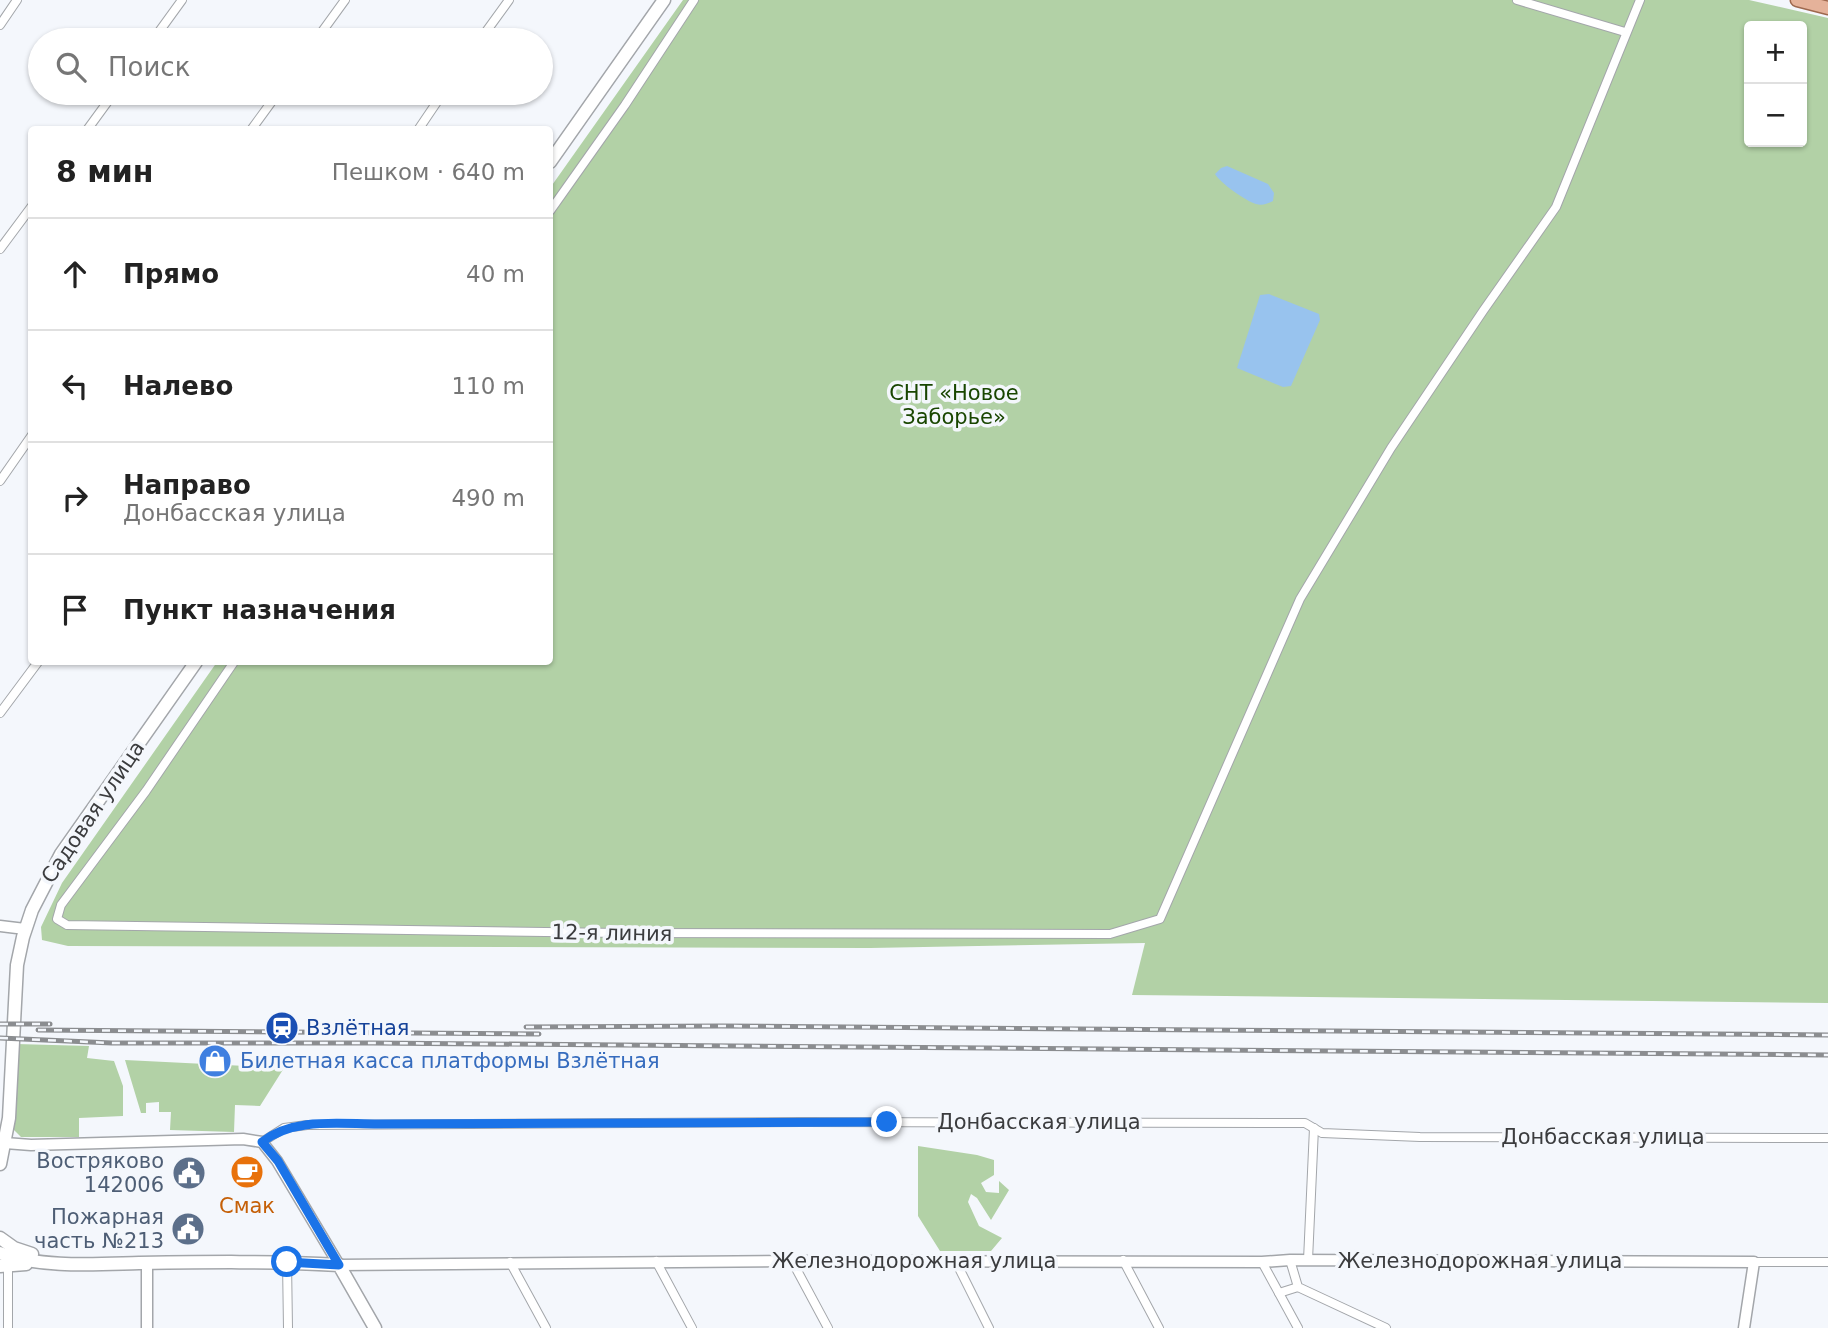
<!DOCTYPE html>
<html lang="ru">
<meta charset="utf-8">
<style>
:root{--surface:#fff;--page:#f2f2f2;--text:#222;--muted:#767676;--line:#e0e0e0}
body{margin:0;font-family:"DejaVu Sans",sans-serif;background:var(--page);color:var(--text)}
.controls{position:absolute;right:21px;top:21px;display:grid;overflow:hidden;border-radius:7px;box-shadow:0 2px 5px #0004}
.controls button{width:63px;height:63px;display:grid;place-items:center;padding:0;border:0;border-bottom:2px solid var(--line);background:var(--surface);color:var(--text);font:35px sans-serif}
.stop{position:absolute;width:21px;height:21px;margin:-16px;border:5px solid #1a73e8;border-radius:50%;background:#fff}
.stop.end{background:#1a73e8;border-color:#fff;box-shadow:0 2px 7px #0008}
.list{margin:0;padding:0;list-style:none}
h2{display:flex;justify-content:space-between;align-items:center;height:91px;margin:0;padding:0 28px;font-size:30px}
h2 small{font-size:23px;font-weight:400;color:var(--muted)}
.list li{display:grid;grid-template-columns:46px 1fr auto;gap:21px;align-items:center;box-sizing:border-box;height:112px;padding:0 28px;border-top:2px solid var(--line)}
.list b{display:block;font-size:26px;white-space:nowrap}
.list p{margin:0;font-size:23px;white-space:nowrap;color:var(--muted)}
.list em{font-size:23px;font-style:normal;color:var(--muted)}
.icon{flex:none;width:38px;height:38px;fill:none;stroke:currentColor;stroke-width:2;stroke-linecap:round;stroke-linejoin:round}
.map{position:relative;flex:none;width:1828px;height:1328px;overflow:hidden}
.search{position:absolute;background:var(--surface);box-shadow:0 2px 5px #0004;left:28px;top:28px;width:525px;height:77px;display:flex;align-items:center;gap:18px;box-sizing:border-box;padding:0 24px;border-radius:38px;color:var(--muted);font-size:26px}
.panel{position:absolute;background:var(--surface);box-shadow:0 2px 5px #0004;left:28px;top:126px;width:525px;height:539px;border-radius:7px}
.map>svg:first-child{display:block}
</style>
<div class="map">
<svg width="1828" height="1328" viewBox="0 0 1828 1328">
<rect width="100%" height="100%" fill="#f4f7fc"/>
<g fill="#b2d1a6" fill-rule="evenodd">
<path d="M 683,0 L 1749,0 L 1828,18 L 1828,1003 L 1132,995 L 1145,943 L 870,948 L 68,946 L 42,940 L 41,927 L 62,883 L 217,662 L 550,662 L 550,188 ZM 1749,26 L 1802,26 L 1802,142 L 1749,142 Z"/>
<path d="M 16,1044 L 89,1046 L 87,1058 L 114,1061 L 123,1086 L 123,1116 L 79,1118 L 79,1137 L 21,1137 L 13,1129 Z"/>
<path d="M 125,1060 L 284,1068 L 260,1106 L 235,1105 L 234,1132 L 170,1130 L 171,1112 L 159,1112 L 159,1102 L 146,1103 L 146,1113 L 141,1113 Z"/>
<path d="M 918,1146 L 977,1155 L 994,1160 L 994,1175 L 981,1183 L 986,1192 L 999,1193 L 999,1181 L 1009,1190 L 991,1220 L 977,1198 L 971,1194 L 968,1202 L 979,1226 L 1002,1238 L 991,1251 L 940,1251 L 918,1216 Z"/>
</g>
<g fill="#98c3ee">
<path d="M 1227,166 L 1268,184 L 1274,193 L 1273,201 C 1267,204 1262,206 1256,204 C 1246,201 1220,183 1215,174 L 1221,168 Z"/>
<path d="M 1269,294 L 1319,314 L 1320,320 L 1291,386 L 1283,387 L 1237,368 L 1260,295 Z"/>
</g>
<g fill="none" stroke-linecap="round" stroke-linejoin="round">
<defs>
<g id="minor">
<path d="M 1517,0 L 1625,32"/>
<path d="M 0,25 L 17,0"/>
<path d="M 153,40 L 182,0"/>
<path d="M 316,40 L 345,0"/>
<path d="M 480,40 L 509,0"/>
<path d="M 87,130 L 114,93"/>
<path d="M 251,130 L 278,93"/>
<path d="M 418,130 L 443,93"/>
<path d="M 550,211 L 625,105 L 694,0"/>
<path d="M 0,249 L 32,206"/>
<path d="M 0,481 L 32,435"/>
<path d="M 234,662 L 146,791 L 61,905 L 57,919 L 67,925 L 620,933 L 1110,934 L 1160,919 L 1300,599 L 1391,448 L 1483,311 L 1556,207 L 1640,0"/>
<path d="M 0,713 L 38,662"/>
<path d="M 262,1142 L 284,1128 L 307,1125 L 802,1122 L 1305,1123 L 1322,1133 L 1420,1137 L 1828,1138"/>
<path d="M 1123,1260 L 1159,1328"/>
<path d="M 1290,1260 L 1298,1287 L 1386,1328"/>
<path d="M 1308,1260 L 1314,1128"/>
<path d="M 8,1261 L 8,1328"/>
<path d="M 656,1261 L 692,1328"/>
<path d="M 792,1261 L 828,1328"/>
<path d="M 287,1262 L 288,1328"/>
<path d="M 510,1262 L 546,1328"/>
<path d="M 956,1262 L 989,1328"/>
<path d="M 1262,1262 L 1298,1328"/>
<path d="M 1754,1262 L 1828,1262"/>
<path d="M 1279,1293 L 1298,1287"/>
</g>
<g id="tertiary">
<path d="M 0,926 L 25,929"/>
<path d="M 5,1143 L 31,1145 L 243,1139 L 262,1142 L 277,1161 L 339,1265 L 792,1261 L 1262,1262 L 1290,1260 L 1754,1262 L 1744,1328"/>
<path d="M 147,1263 L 147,1328"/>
</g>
<g id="secondary">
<path d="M 550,162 L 664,0"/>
<path d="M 0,1164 L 9,1118 L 17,965 L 23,937 L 32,910 L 61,854 L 196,662"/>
<path d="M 0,1238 L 14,1248 L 32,1254"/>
<path d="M 0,1253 C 40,1268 97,1264 139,1263 C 206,1262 272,1261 339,1265 L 375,1328"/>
<path d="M 0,1266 L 26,1264"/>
</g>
<path id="primary" d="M 1797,0 L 1828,8"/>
</defs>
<use href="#minor" stroke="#a3a6aa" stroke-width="10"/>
<use href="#tertiary" stroke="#a3a6aa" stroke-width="13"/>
<use href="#secondary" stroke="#a3a6aa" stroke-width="15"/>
<use href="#primary" stroke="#9e684e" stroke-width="15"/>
<use href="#minor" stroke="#fff" stroke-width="8"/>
<use href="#tertiary" stroke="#fff" stroke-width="10"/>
<use href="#secondary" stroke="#fff" stroke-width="12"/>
<use href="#primary" stroke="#e5b29a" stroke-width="12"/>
<defs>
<g id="rail">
<path d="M 0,1024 L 50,1024"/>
<path d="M 526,1027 L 721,1026 L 1828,1035"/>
<path d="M 38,1030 L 539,1034"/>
<path d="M 0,1038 L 112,1043 L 373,1043 L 1828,1055"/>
</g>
</defs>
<use href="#rail" stroke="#8b8d90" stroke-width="5"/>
<use href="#rail" stroke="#f4f7fc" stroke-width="2.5" stroke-dasharray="8" stroke-linecap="butt"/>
</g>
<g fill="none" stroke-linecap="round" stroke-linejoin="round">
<path stroke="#1a73e8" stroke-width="9" d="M 287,1262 L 339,1265 L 278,1161 L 262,1142 C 294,1117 339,1124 378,1124 L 887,1122"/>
</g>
<defs>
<symbol id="station-disc" viewBox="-11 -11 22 22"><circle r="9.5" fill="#1a4fb4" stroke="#f4f7fc"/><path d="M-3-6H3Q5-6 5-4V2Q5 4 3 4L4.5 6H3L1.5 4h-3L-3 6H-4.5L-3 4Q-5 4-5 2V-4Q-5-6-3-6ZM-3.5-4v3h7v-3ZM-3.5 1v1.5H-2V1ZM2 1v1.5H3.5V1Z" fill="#fff"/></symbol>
<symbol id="shop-disc" viewBox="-11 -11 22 22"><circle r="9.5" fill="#3f7fe0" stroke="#f4f7fc"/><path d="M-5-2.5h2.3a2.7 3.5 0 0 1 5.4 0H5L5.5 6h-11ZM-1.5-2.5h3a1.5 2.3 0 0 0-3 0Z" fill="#fff"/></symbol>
<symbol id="cafe-disc" viewBox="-11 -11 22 22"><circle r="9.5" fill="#e8710a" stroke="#f4f7fc"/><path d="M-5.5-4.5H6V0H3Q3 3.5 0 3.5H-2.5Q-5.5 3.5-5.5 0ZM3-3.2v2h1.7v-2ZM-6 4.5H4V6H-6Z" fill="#fff"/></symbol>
<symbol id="civic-disc" viewBox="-11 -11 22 22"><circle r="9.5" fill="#5c6f8a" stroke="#f4f7fc"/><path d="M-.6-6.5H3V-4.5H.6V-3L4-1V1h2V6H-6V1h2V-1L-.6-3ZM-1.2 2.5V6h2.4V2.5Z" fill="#fff"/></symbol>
</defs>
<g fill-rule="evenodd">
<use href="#station-disc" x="263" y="1009" width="38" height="38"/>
<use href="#shop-disc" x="196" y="1042" width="38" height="38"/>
<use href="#cafe-disc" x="228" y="1153" width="38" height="38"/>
<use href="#civic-disc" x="170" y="1154" width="38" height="38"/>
<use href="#civic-disc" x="169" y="1210" width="38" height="38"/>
</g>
<g text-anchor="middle" stroke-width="7" stroke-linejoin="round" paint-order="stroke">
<g font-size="21" fill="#194600" stroke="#f4f7fc">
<text x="954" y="400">СНТ «Новое<tspan x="954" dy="24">Заборье»</tspan></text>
</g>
<g font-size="21" fill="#3b3c3e" stroke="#f4f7fc">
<text transform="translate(93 812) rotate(-56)" y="7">Садовая улица</text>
<text transform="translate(612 933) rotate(1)" y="7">12-я линия</text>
<text x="1039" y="1129">Донбасская улица</text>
<text x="1603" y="1144">Донбасская улица</text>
<text x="914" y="1268">Железнодорожная улица</text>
<text x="1480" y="1268">Железнодорожная улица</text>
</g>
<g font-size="21" fill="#164399" stroke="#f4f7fc" text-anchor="start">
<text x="306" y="1035">Взлётная</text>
</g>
<g font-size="21" fill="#366cbe" stroke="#f4f7fc" text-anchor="start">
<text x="240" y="1068">Билетная касса платформы Взлётная</text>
</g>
<g font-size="21" fill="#4e5e75" stroke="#f4f7fc" text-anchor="end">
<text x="164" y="1168">Востряково<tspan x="164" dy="24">142006</tspan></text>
<text x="164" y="1224">Пожарная<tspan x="164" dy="24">часть №213</tspan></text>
</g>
<g font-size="21" fill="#c56008" stroke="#f4f7fc">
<text x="247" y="1213">Смак</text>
</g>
</g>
</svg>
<div class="controls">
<button>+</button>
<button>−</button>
</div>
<div class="stop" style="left:287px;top:1262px"></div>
<div class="stop end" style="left:887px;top:1122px"></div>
<div class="search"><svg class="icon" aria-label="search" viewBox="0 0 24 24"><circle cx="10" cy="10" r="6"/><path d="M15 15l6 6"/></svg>Поиск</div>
<section class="panel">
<h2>8 мин<small>Пешком · 640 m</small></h2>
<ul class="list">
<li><svg class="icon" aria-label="ahead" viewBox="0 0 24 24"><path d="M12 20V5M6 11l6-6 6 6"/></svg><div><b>Прямо</b></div><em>40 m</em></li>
<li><svg class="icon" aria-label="left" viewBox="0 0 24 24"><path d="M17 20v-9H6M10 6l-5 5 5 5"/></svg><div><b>Налево</b></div><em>110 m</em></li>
<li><svg class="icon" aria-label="right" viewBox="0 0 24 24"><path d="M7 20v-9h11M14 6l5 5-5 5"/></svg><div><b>Направо</b><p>Донбасская улица</p></div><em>490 m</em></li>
<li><svg class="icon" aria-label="arrive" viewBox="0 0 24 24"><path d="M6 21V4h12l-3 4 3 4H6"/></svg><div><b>Пункт назначения</b></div></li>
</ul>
</section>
</div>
